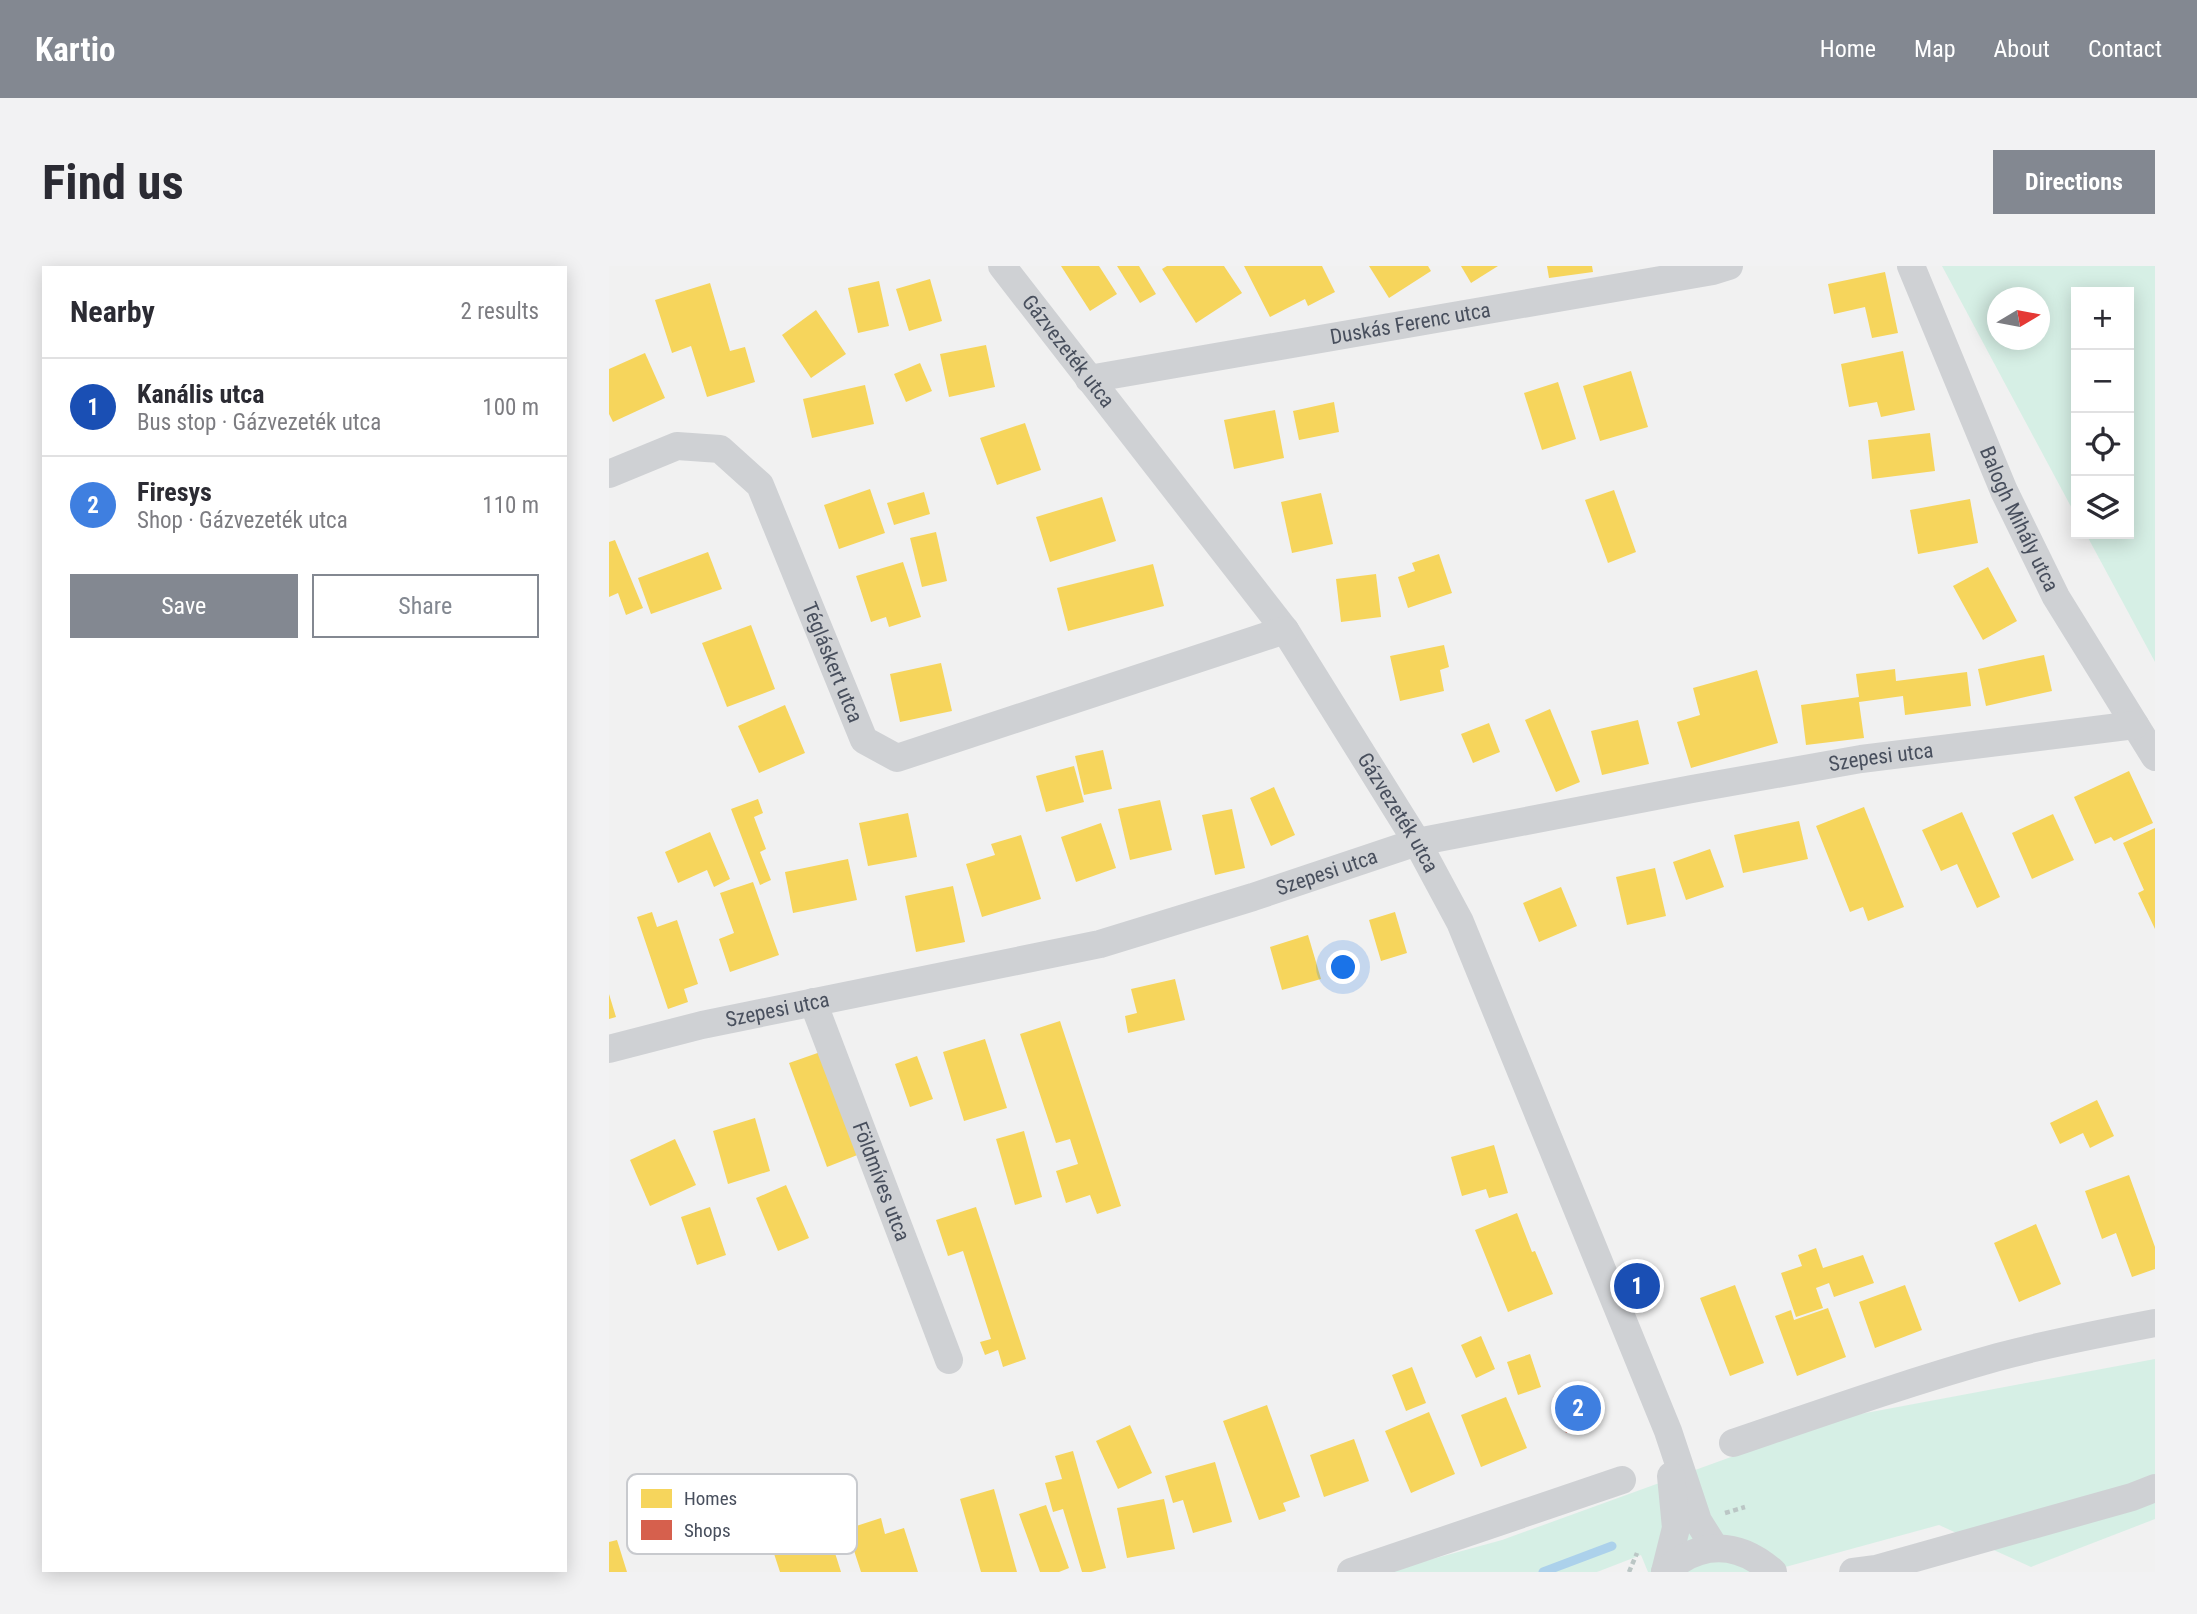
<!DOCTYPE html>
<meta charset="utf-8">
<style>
:root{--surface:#fff;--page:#f2f2f3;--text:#2b2b33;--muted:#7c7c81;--line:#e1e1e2;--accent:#838891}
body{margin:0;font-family:"Roboto Condensed",sans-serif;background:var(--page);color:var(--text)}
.controls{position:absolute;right:21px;top:21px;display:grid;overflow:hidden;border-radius:0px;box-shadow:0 4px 18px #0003}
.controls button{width:63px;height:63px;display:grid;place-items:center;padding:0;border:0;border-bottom:2px solid var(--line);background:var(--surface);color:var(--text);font:35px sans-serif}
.compass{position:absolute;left:1378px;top:21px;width:63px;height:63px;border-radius:50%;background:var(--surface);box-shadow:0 4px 18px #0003;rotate:80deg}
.you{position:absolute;left:735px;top:702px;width:24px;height:24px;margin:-18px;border:5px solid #fff;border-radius:50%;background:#1a73e8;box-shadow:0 0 0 10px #1a73e833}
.badge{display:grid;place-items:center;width:46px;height:46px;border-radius:50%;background:var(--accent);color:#fff;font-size:23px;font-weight:700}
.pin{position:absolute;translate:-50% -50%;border:4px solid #fff;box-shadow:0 2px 7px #0006}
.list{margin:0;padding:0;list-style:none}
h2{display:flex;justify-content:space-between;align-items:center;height:91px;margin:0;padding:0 28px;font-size:30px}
h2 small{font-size:23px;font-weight:400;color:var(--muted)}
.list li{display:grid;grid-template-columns:46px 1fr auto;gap:21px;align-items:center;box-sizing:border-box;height:98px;padding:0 28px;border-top:2px solid var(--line)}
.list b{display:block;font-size:26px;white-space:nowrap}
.list p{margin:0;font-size:23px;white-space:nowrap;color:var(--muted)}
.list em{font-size:23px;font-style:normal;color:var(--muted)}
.actions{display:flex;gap:14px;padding:21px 28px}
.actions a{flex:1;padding:16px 0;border:2px solid var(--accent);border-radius:0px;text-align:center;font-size:24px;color:var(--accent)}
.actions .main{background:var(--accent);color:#fff}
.icon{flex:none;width:38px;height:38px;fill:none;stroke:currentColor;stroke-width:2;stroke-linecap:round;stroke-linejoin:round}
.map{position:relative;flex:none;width:1546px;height:1306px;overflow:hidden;border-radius:0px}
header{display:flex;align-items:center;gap:42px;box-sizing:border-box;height:98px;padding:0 35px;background:var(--accent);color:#fff}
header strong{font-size:33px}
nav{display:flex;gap:38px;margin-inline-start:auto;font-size:24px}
.intro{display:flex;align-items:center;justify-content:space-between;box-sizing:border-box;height:168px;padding:0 42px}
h1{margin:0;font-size:49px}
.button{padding:18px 32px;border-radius:0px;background:var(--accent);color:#fff;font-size:24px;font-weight:700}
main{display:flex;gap:42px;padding:0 42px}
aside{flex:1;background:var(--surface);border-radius:0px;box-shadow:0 4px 18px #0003}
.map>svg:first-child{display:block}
</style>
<header>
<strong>Kartio</strong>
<nav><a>Home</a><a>Map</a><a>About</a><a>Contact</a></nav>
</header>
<div class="intro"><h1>Find us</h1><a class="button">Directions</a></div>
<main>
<aside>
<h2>Nearby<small>2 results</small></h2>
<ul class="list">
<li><span class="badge" style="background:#1a4fb4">1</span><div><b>Kanális utca</b><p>Bus stop · Gázvezeték utca</p></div><em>100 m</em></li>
<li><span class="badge" style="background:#3f7fe0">2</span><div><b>Firesys</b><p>Shop · Gázvezeték utca</p></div><em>110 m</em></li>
</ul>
<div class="actions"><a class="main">Save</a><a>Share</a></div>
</aside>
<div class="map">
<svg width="1546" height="1306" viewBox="0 0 1546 1306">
<rect width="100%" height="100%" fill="#f1f1f1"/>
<g fill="#d6efe5" fill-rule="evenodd">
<path d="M 1333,0 L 1546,0 L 1546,396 L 1477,268 L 1520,268 L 1520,26 L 1467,26 L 1467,250 ZM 1388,32 L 1430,32 L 1430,74 L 1388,74 Z"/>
<path d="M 1546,1093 L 1546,1253 L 1422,1301 L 1330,1259 L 1158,1306 L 1039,1306 L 1032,1289 L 988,1306 L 776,1306 L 893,1274 L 1230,1152 Z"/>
</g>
<g fill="#f6d55c">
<path d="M 452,0 L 490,0 L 508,28 L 481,45 Z"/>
<path d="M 508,0 L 530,0 L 547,28 L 531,37 Z"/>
<path d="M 558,0 L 615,0 L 633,27 L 587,57 L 553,3 Z"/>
<path d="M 635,0 L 713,0 L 726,26 L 699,40 L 696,33 L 661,51 Z"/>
<path d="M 760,0 L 819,0 L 822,5 L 780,32 Z"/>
<path d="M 852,0 L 889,0 L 862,17 Z"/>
<path d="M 938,0 L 983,0 L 984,6 L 940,12 Z"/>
<path d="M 1276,6 L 1289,67 L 1263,72 L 1256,41 L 1225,48 L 1219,18 Z"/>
<path d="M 321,13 L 333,55 L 300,65 L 287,23 Z"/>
<path d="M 270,15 L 280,60 L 249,67 L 239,22 Z"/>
<path d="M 101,17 L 121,85 L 136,81 L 146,116 L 98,131 L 82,80 L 63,87 L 46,34 Z"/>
<path d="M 207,44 L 237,88 L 202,112 L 173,69 Z"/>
<path d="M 377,79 L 386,121 L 340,131 L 331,88 Z"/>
<path d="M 1294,85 L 1306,144 L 1272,151 L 1268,136 L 1240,141 L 1232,98 Z"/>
<path d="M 36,87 L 56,132 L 4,156 L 0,148 L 0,103 Z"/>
<path d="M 311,97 L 323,125 L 297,136 L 285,108 Z"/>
<path d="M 1022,105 L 1039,161 L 991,175 L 974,120 Z"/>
<path d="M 949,116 L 967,173 L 933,184 L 915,127 Z"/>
<path d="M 256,119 L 265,158 L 203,172 L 194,133 Z"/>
<path d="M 725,136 L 730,166 L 690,174 L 684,145 Z"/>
<path d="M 666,144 L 675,192 L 625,203 L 615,154 Z"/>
<path d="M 416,157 L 432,204 L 388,219 L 371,172 Z"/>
<path d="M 1321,167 L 1326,205 L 1263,213 L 1259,174 Z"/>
<path d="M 261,223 L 276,267 L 230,283 L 215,239 Z"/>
<path d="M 1005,224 L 1027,286 L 999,297 L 976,234 Z"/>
<path d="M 315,226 L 321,248 L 285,259 L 278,237 Z"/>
<path d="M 712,227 L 724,278 L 683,287 L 672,236 Z"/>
<path d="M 493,231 L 507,275 L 441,296 L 427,251 Z"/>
<path d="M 1361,233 L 1369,277 L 1309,288 L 1301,244 Z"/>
<path d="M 327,266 L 338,315 L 313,321 L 301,272 Z"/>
<path d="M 6,274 L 34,342 L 17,349 L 9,327 L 0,331 L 0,276 Z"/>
<path d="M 99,286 L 113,323 L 42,348 L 29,312 Z"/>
<path d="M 830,288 L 843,327 L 799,342 L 789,311 L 806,305 L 803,297 Z"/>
<path d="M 294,296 L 312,351 L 280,361 L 277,351 L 262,356 L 247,310 Z"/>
<path d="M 544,298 L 555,340 L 459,365 L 448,322 Z"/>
<path d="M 1379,301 L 1408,355 L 1374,374 L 1344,320 Z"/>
<path d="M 767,308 L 772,351 L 732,356 L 727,313 Z"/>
<path d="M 142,359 L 166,423 L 118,441 L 93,377 Z"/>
<path d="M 835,379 L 840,401 L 831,404 L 835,425 L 791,435 L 781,390 Z"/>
<path d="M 1435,389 L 1443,425 L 1377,440 L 1369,403 Z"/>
<path d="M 332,397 L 343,445 L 291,456 L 281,408 Z"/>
<path d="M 1286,403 L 1287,415 L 1358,406 L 1362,440 L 1296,449 L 1294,430 L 1250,436 L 1255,472 L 1197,479 L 1192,439 L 1250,431 L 1247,408 Z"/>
<path d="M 1148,404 L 1169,477 L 1082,502 L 1068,456 L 1091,449 L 1084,422 Z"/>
<path d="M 176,439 L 196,487 L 150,507 L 129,460 Z"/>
<path d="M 941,443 L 971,516 L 947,526 L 916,454 Z"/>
<path d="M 1029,454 L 1040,498 L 993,509 L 982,465 Z"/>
<path d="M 880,457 L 891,486 L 864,497 L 852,468 Z"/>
<path d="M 494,484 L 503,523 L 475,529 L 466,490 Z"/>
<path d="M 465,500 L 475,536 L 437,546 L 427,510 Z"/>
<path d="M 1520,505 L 1544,557 L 1505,575 L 1502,571 L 1486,578 L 1465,531 Z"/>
<path d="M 665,521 L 686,569 L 662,580 L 641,532 Z"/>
<path d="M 149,533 L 154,547 L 145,551 L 157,583 L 151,586 L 162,614 L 151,619 L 122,543 Z"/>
<path d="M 551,534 L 563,584 L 521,594 L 509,543 Z"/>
<path d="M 1255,541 L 1295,641 L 1259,655 L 1254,641 L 1241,646 L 1207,560 Z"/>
<path d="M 623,543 L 636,602 L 606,609 L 593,549 Z"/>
<path d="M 1353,546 L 1391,631 L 1368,642 L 1348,598 L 1332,605 L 1313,564 Z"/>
<path d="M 299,547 L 308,591 L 259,600 L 250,557 Z"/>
<path d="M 1444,548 L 1465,594 L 1423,613 L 1403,567 Z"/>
<path d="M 1190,555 L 1199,593 L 1134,607 L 1125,569 Z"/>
<path d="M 492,557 L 507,602 L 467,616 L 452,571 Z"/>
<path d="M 1546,562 L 1546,663 L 1529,627 L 1535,624 L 1514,577 Z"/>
<path d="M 101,566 L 121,613 L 105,621 L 98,604 L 69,617 L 56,586 Z"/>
<path d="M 412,569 L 432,633 L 373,651 L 357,598 L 386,589 L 382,578 Z"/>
<path d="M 1101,583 L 1115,621 L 1077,634 L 1064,596 Z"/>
<path d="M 239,593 L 248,634 L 184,647 L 176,606 Z"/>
<path d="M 1046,602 L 1057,650 L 1018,659 L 1007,611 Z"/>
<path d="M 144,616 L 170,689 L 121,706 L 110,673 L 125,667 L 111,627 Z"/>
<path d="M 344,620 L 356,676 L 307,686 L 296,630 Z"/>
<path d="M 952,621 L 968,660 L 930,676 L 914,637 Z"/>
<path d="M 43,646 L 48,661 L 68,654 L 89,718 L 75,723 L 79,736 L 59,743 L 28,651 Z"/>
<path d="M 786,646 L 798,687 L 772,695 L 760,654 Z"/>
<path d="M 699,669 L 712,713 L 673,724 L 661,681 Z"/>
<path d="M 566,713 L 576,754 L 519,767 L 516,750 L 528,747 L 522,723 Z"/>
<path d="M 0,728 L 7,751 L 0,753 Z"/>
<path d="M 451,755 L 512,940 L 488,948 L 481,929 L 457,937 L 447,905 L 469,898 L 461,873 L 447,877 L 411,768 Z"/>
<path d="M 376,773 L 398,842 L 355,855 L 334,786 Z"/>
<path d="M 220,783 L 256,886 L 218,901 L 180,797 Z"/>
<path d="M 308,790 L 324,833 L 301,841 L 286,798 Z"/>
<path d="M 1488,834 L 1505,870 L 1481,882 L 1474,867 L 1451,878 L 1441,857 Z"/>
<path d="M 146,852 L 161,905 L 119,918 L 104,865 Z"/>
<path d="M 415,865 L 433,931 L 406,939 L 387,873 Z"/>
<path d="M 66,873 L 87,919 L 41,940 L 21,894 Z"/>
<path d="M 885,879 L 899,927 L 880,932 L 877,923 L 853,930 L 842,891 Z"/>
<path d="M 1520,909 L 1546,981 L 1546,1003 L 1523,1011 L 1507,967 L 1493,973 L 1476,925 Z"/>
<path d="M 177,919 L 200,972 L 169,985 L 147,932 Z"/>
<path d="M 101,941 L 117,989 L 88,999 L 72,951 Z"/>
<path d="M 367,941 L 417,1093 L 394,1101 L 389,1084 L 376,1089 L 371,1076 L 382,1073 L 354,985 L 339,990 L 327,954 Z"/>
<path d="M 908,947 L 923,986 L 926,985 L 944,1028 L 899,1046 L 866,964 Z"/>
<path d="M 1427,958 L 1452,1018 L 1410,1036 L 1385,977 Z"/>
<path d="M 1207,982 L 1214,1002 L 1254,989 L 1265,1017 L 1225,1031 L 1220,1017 L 1207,1022 L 1214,1042 L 1187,1051 L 1172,1007 L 1193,1000 L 1189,989 Z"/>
<path d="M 1126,1019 L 1155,1097 L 1121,1110 L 1091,1032 Z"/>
<path d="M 1296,1019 L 1313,1064 L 1266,1082 L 1250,1036 Z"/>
<path d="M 1219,1042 L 1237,1091 L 1188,1110 L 1166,1050 L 1182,1044 L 1185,1054 Z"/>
<path d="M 872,1070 L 886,1103 L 867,1112 L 852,1079 Z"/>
<path d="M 921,1088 L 932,1121 L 909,1129 L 898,1096 Z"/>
<path d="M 803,1101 L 817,1137 L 797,1145 L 783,1109 Z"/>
<path d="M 897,1131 L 918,1182 L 872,1201 L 852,1149 Z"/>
<path d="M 658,1139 L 691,1231 L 674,1237 L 677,1245 L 650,1254 L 614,1155 Z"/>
<path d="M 820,1146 L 846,1208 L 802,1227 L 776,1165 Z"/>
<path d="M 521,1159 L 543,1207 L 509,1223 L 487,1175 Z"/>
<path d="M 745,1173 L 760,1215 L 715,1231 L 701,1189 Z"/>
<path d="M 464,1185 L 497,1302 L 482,1306 L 473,1306 L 454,1243 L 444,1246 L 436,1217 L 453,1213 L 446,1190 Z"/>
<path d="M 606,1196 L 623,1256 L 584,1267 L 574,1234 L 564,1237 L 556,1210 Z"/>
<path d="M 385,1223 L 408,1306 L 372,1306 L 351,1233 Z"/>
<path d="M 555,1233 L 566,1283 L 518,1292 L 508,1242 Z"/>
<path d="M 210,1236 L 232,1306 L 171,1306 L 154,1254 Z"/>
<path d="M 437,1239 L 460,1302 L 450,1306 L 431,1306 L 410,1248 Z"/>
<path d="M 272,1252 L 276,1268 L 295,1262 L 309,1306 L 252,1306 L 238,1263 Z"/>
<path d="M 8,1274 L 18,1306 L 0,1306 L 0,1276 Z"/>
</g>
<path fill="#d6604d" d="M 981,1118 L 993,1154 L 957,1167 L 944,1131 Z"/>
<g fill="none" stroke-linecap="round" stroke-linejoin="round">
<path stroke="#acd1eb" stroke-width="9" d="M 934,1306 L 1003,1280"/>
<g stroke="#bbc6c5" stroke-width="4.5" stroke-dasharray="5 3.5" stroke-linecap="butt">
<path d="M 1116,1247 L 1136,1241"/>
<path d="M 1020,1306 L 1028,1287"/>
</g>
<g stroke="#cfd1d4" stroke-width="28">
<path id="s1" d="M 393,0 L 676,364 L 808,576 L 851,656 L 1059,1165 L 1089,1255 L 1106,1282"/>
<path id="s2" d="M 1302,0 L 1395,225 L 1447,331 L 1546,491"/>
<path id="s3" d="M 480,113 L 1104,5 L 1120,0"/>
<path id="s4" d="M 0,208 L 68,180 L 111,183 L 151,219 L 255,474 L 288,492 L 676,364"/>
<path id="s5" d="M 204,736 L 340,1094"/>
<path id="s6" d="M 0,783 L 93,759 L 491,678 L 644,631 L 808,576 L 1083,523 L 1252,493 L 1526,459"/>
<path d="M 1124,1177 C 1212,1147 1300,1116 1389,1091 C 1441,1077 1493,1067 1546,1057"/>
<path d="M 742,1306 L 1013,1214"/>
<path d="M 1056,1306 L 1067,1262 L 1062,1210"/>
<path d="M 1056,1306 C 1091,1274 1129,1275 1164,1306"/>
<path d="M 1244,1306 L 1267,1303 L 1523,1231 L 1546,1222"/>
</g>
</g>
<g text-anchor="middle" stroke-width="7" stroke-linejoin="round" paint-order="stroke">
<g font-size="21" fill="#484f5d" stroke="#fff">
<text dy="7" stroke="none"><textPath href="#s3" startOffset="326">Duskás Ferenc utca</textPath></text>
<text dy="7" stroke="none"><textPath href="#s1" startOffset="108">Gázvezeték utca</textPath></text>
<text dy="7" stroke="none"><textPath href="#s2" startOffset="275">Balogh Mihály utca</textPath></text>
<text dy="7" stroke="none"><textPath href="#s4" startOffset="362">Tégláskert utca</textPath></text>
<text dy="7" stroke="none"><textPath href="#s6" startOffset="1307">Szepesi utca</textPath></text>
<text dy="7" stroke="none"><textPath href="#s1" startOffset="676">Gázvezeték utca</textPath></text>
<text dy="7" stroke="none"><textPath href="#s6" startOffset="740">Szepesi utca</textPath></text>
<text dy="7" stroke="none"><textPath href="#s6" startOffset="173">Szepesi utca</textPath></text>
<text dy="7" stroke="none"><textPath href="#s5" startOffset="192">Földmíves utca</textPath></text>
</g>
</g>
<rect x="18" y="1208" width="230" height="80" rx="10" fill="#fff" stroke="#c8cace" stroke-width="2"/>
<rect x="32" y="1223" width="31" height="19" fill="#f6d55c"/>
<rect x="32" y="1254" width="31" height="20" fill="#d6604d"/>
<g font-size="19" fill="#484f5d">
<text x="75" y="1239">Homes</text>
<text x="75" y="1271">Shops</text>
</g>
</svg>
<div class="controls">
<button>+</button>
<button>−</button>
<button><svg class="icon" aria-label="locate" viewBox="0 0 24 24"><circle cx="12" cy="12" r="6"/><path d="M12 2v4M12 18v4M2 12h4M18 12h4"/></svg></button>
<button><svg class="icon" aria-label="layers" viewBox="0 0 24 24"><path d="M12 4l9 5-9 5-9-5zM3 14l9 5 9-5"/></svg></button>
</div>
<svg class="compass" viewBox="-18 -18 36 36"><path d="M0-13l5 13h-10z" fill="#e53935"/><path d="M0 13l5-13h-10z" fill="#7c7c81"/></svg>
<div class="you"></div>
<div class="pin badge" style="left:1028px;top:1020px;background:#1a4fb4">1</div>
<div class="pin badge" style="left:969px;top:1142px;background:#3f7fe0">2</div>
</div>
</main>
